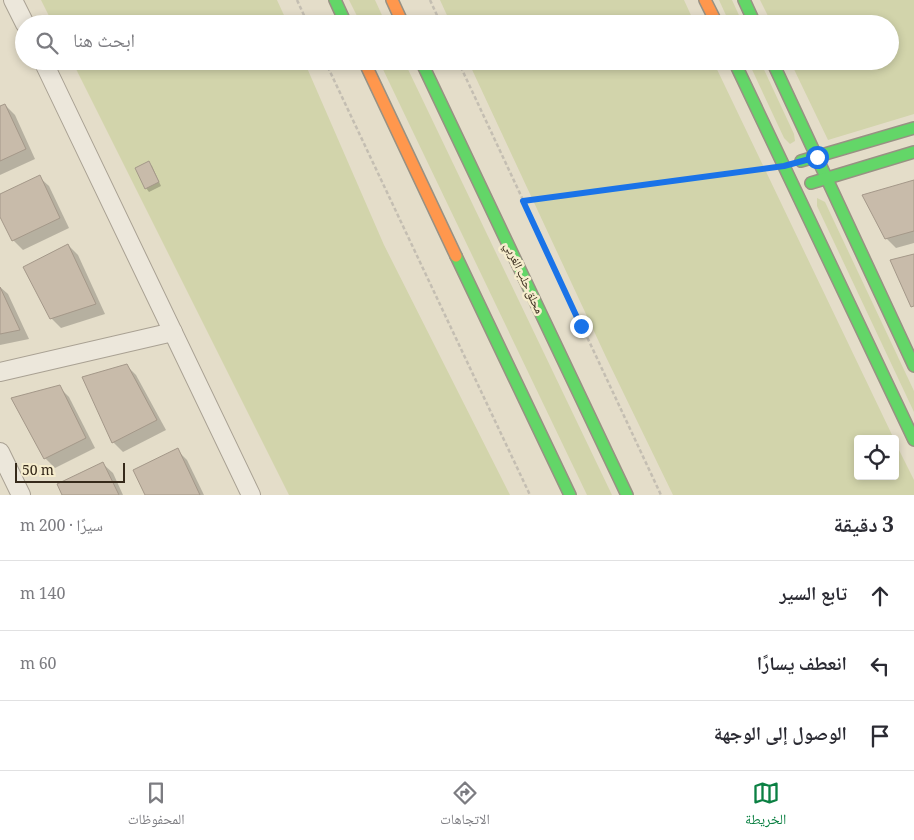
<!DOCTYPE html>
<html lang="ar">
<meta charset="utf-8">
<style>
:root{--surface:#fff;--page:#f7f7f7;--text:#2b2b33;--muted:#7c7c81;--line:#e1e1e2;--accent:#0b8043}
body{margin:0;font-family:Georgia,"Noto Naskh Arabic",serif;background:var(--page);color:var(--text);direction:rtl}
.controls{position:absolute;right:15px;bottom:15px;display:grid;overflow:hidden;border-radius:5px;box-shadow:0 2px 8px #0003}
.controls button{width:45px;height:45px;display:grid;place-items:center;padding:0;border:0;border-bottom:1px solid var(--line);background:var(--surface);color:var(--text);font:25px sans-serif}
.scale{position:absolute;left:15px;bottom:12px;width:110px;box-sizing:border-box;padding-left:5px;border:2px solid #362a1b;border-top:0;font-size:14px;line-height:18px;white-space:nowrap;color:#362a1b;-webkit-text-stroke:4px #f6edcd;paint-order:stroke}
.stop{position:absolute;width:15px;height:15px;margin:-11px;border:4px solid #1a73e8;border-radius:50%;background:#fff}
.stop.end{background:#1a73e8;border-color:#fff;box-shadow:0 1px 5px #0008}
.list{margin:0;padding:0;list-style:none}
h2{display:flex;justify-content:space-between;align-items:center;height:65px;margin:0;padding:0 20px;font-size:21px}
h2 small{font-size:16px;font-weight:400;color:var(--muted)}
.list li{display:grid;grid-template-columns:32px 1fr auto;gap:15px;align-items:center;box-sizing:border-box;height:70px;padding:0 20px;border-top:1px solid var(--line)}
.list b{display:block;font-size:19px;white-space:nowrap}
.list em{font-size:16px;font-style:normal;color:var(--muted)}
.icon{flex:none;width:28px;height:28px;fill:none;stroke:currentColor;stroke-width:2;stroke-linecap:round;stroke-linejoin:round}
.map{position:relative;flex:none;width:914px;height:495px;overflow:hidden;direction:ltr}
.search{position:absolute;background:var(--surface);box-shadow:0 2px 8px #0003;left:15px;right:15px;top:15px;height:55px;display:flex;align-items:center;gap:12px;box-sizing:border-box;padding:0 18px;border-radius:28px;color:var(--muted);font-size:19px}
.sheet{height:275px;background:var(--surface)}
nav{display:flex;justify-content:space-around;align-items:center;box-sizing:border-box;height:70px;border-top:1px solid var(--line);background:var(--surface);font-size:14px;color:var(--muted)}
nav a{display:grid;justify-items:center;gap:2px}
nav .on{color:var(--accent)}
.map>svg:first-child{display:block}
</style>
<div class="map">
<svg width="914" height="495" viewBox="0 0 914 495">
<rect width="100%" height="100%" fill="#e4ddc9"/>
<g fill="#d2d4ab">
<path d="M 41,0 L 277,0 L 288,24 L 53,24 Z"/>
<path d="M 349,0 L 375,0 L 386,24 L 361,24 Z"/>
<path d="M 440,0 L 684,0 L 695,24 L 451,24 Z"/>
<path d="M 719,0 L 732,0 L 743,24 L 730,24 Z"/>
<path d="M 760,0 L 914,0 L 914,114 L 828,140 L 790,61 L 890,61 L 890,24 L 772,24 Z"/>
<path d="M 72,61 L 304,61 L 384,245 L 510,495 L 289,495 Z"/>
<path d="M 379,61 L 404,61 L 612,495 L 587,495 Z"/>
<path d="M 468,61 L 713,61 L 894,439 L 858,439 L 858,476 L 895,476 L 895,442 L 914,480 L 914,495 L 673,495 L 606,357 Z"/>
<path d="M 748,61 L 760,61 L 794,134 L 795,141 L 790,144 L 784,138 Z"/>
<path d="M 817,198 L 825,202 L 914,391 L 914,412 L 817,206 Z"/>
</g>
<g fill="#0003">
<path d="M 5,105 L 15,115 L 35,159 L 0,175 L 0,107 Z"/>
<path d="M 148,163 L 152,166 L 161,186 L 149,192 L 146,188 Z"/>
<path d="M 39,177 L 49,186 L 69,228 L 23,250 L 13,240 L 0,214 L 0,195 Z"/>
<path d="M 914,182 L 914,243 L 896,248 L 886,238 Z"/>
<path d="M 68,245 L 78,255 L 105,314 L 61,328 L 51,318 Z"/>
<path d="M 0,287 L 8,294 L 29,339 L 0,345 Z"/>
<path d="M 126,365 L 136,375 L 166,430 L 123,452 L 113,442 Z"/>
<path d="M 59,387 L 69,397 L 95,448 L 55,468 L 45,458 Z"/>
<path d="M 177,450 L 187,460 L 204,495 L 146,495 Z"/>
<path d="M 103,464 L 113,473 L 123,495 L 64,495 Z"/>
</g>
<g fill="#c8bbaa" stroke="#a49889">
<path d="M 5,104 L 26,149 L 0,161 L 0,106 Z"/>
<path d="M 149,161 L 159,182 L 145,189 L 135,168 Z"/>
<path d="M 40,175 L 60,218 L 12,241 L 0,217 L 0,194 Z"/>
<path d="M 914,180 L 914,231 L 885,239 L 862,195 Z"/>
<path d="M 68,244 L 96,304 L 50,319 L 23,267 Z"/>
<path d="M 914,254 L 914,306 L 911,307 L 890,260 Z"/>
<path d="M 0,287 L 20,330 L 0,334 Z"/>
<path d="M 127,364 L 157,420 L 112,443 L 82,377 Z"/>
<path d="M 60,385 L 86,438 L 44,459 L 11,398 Z"/>
<path d="M 178,448 L 200,495 L 145,495 L 133,470 Z"/>
<path d="M 103,462 L 119,495 L 62,495 L 57,484 Z"/>
</g>
<g fill="none" stroke-linecap="round" stroke-linejoin="round">
<defs>
<g id="street">
<path d="M 13,0 L 25,24"/>
<path d="M 43,61 L 251,495"/>
<path d="M 0,372 L 173,332"/>
<path d="M 0,452 L 21,495"/>
</g>
<g id="fast">
<path d="M 335,0 L 346,24"/>
<path d="M 744,0 L 755,24"/>
<path d="M 421,61 L 627,495"/>
<path d="M 734,61 L 914,440"/>
<path d="M 772,61 L 914,366"/>
<path d="M 801,161 L 914,128"/>
<path d="M 811,183 L 914,152"/>
<path d="M 456,256 L 570,495"/>
</g>
<g id="slow">
<path d="M 392,0 L 403,24"/>
<path d="M 705,0 L 717,24"/>
<path d="M 364,61 L 456,256"/>
</g>
</defs>
<use href="#street" stroke="#a9a193" stroke-width="20"/>
<use href="#fast" stroke="#989183" stroke-width="14"/>
<use href="#slow" stroke="#989183" stroke-width="14"/>
<g stroke="#c4beb2" stroke-width="2.5" stroke-dasharray="4 2.5" stroke-linecap="butt">
<path d="M 297,0 L 308,24"/>
<path d="M 430,0 L 441,24"/>
<path d="M 325,61 L 530,495"/>
<path d="M 458,61 L 661,495"/>
<path d="M 523,201 L 763,169"/>
</g>
<use href="#street" stroke="#ece7db" stroke-width="18"/>
<use href="#fast" stroke="#63d668" stroke-width="11"/>
<use href="#slow" stroke="#ff974d" stroke-width="11"/>
</g>
<g fill="none" stroke-linecap="round" stroke-linejoin="round">
<path stroke="#1a73e8" stroke-width="6" d="M 581,326 L 523,201 L 784,166 L 817,157"/>
</g>
<g text-anchor="middle" stroke-width="5" stroke-linejoin="round" paint-order="stroke">
<g font-size="12" fill="#362a1b" stroke="#f6edcd">
<text transform="translate(524 278) rotate(65)" y="4">محلق حلب الغربي</text>
</g>
</g>
</svg>
<div class="controls">
<button><svg class="icon" aria-label="locate" viewBox="0 0 24 24"><circle cx="12" cy="12" r="6"/><path d="M12 2v4M12 18v4M2 12h4M18 12h4"/></svg></button>
</div>
<div class="scale">50 m</div>
<div class="stop" style="left:817px;top:157px"></div>
<div class="stop end" style="left:581px;top:326px"></div>
<div class="search"><svg class="icon" aria-label="search" viewBox="0 0 24 24"><circle cx="10" cy="10" r="6"/><path d="M15 15l6 6"/></svg>ابحث هنا</div>
</div>
<section class="sheet">
<h2>3 دقيقة<small>سيرًا · 200 m</small></h2>
<ul class="list">
<li><svg class="icon" aria-label="ahead" viewBox="0 0 24 24"><path d="M12 20V5M6 11l6-6 6 6"/></svg><div><b>تابع السير</b></div><em>140 m</em></li>
<li><svg class="icon" aria-label="left" viewBox="0 0 24 24"><path d="M17 20v-9H6M10 6l-5 5 5 5"/></svg><div><b>انعطف يسارًا</b></div><em>60 m</em></li>
<li><svg class="icon" aria-label="arrive" viewBox="0 0 24 24"><path d="M6 21V4h12l-3 4 3 4H6"/></svg><div><b>الوصول إلى الوجهة</b></div></li>
</ul>
</section>
<nav>
<a class="on"><svg class="icon" aria-label="map" viewBox="0 0 24 24"><path d="M3 6l6-2 6 2 6-2v14l-6 2-6-2-6 2zM9 4v14M15 6v14"/></svg>الخريطة</a>
<a><svg class="icon" aria-label="directions" viewBox="0 0 24 24"><path d="M12 3l9 9-9 9-9-9zM9 14v-3h6M13 9l2 2-2 2"/></svg>الاتجاهات</a>
<a><svg class="icon" aria-label="saved" viewBox="0 0 24 24"><path d="M7 4h10v16l-5-4-5 4z"/></svg>المحفوظات</a>
</nav>
